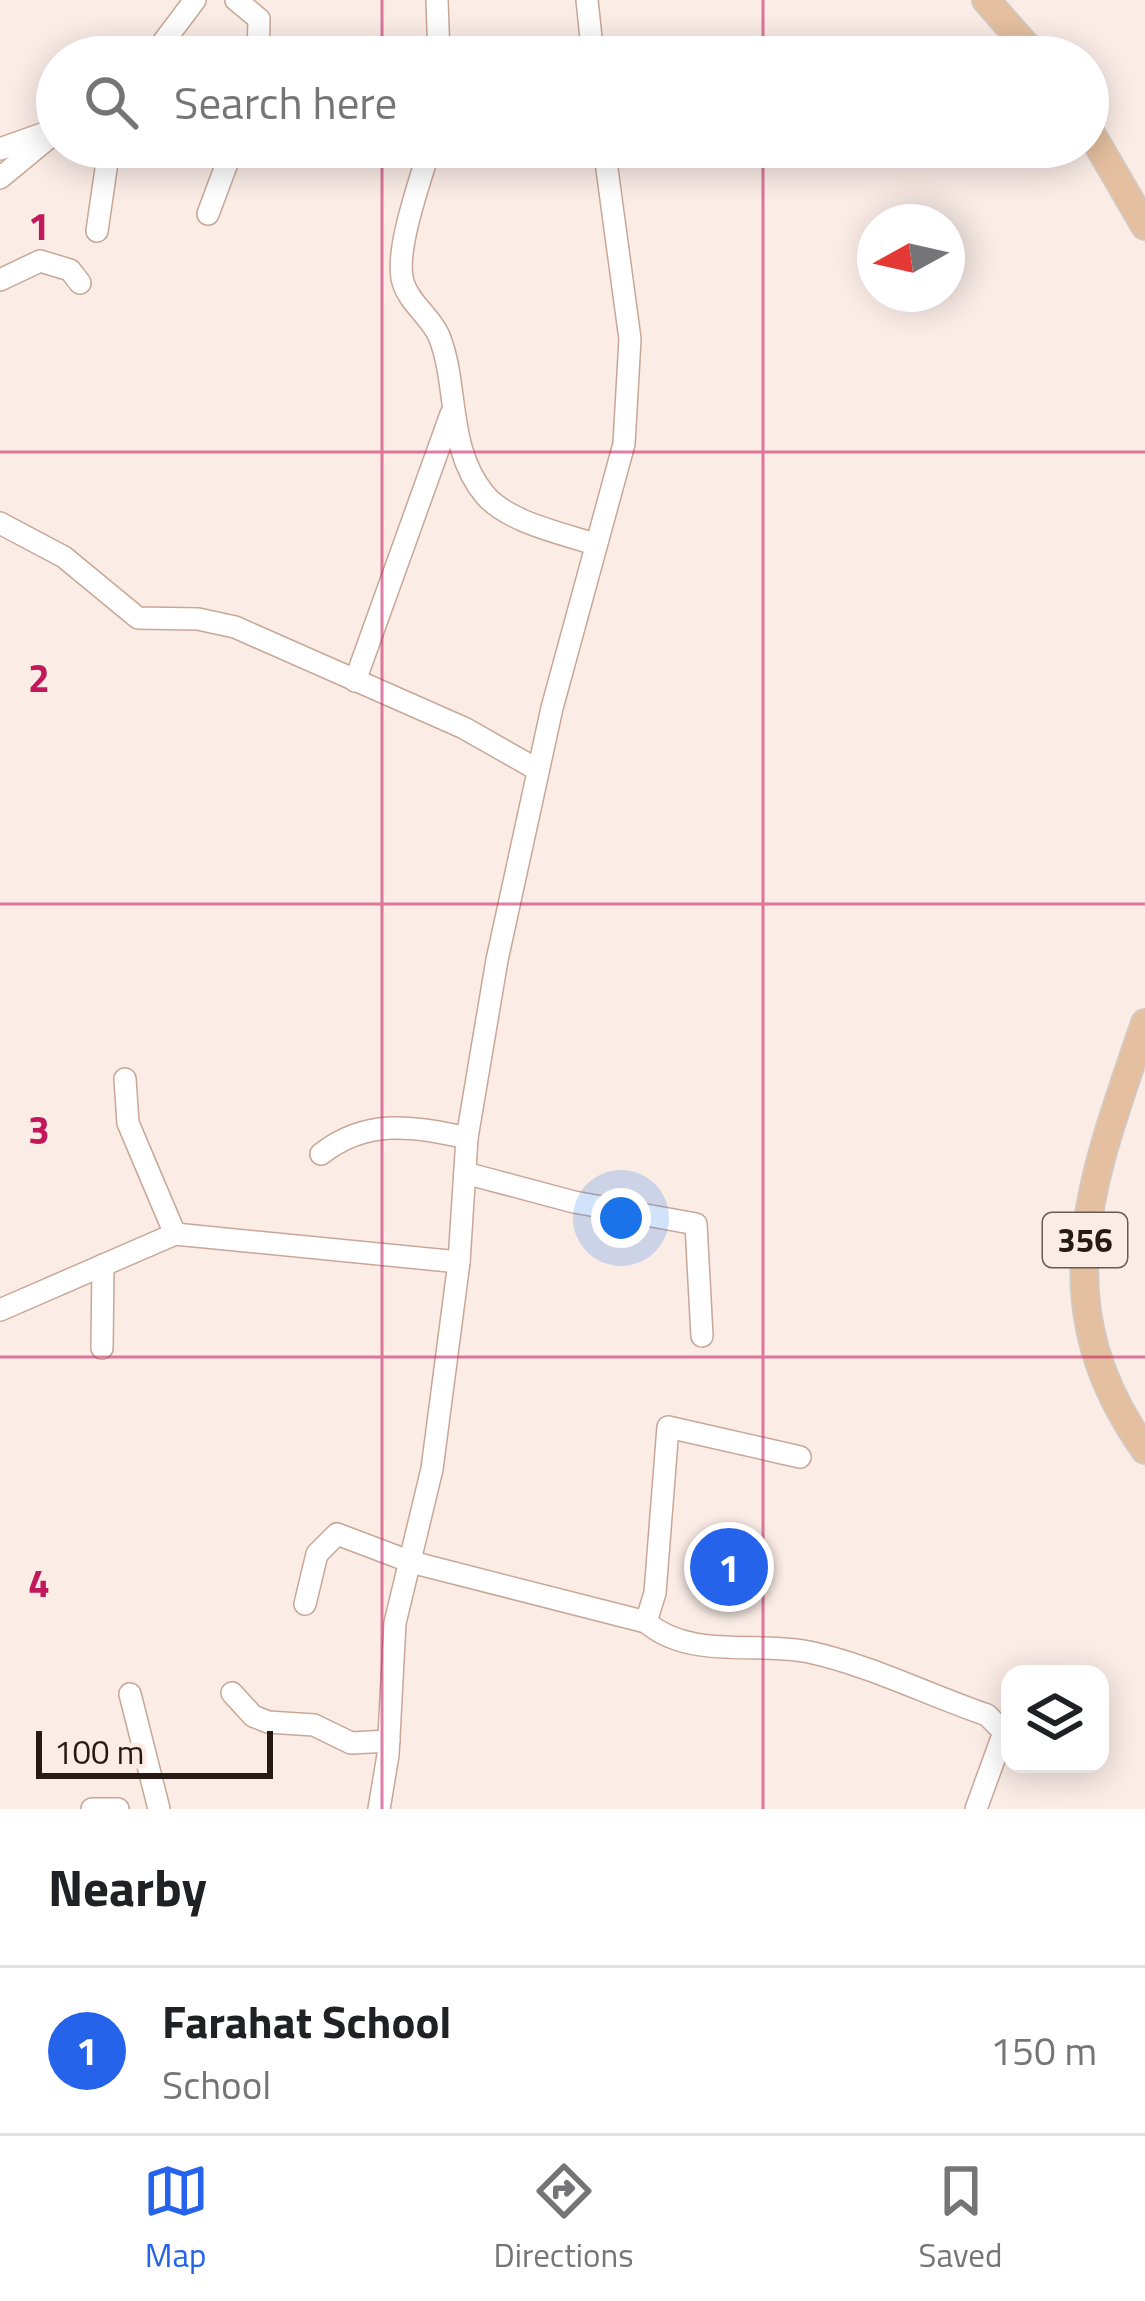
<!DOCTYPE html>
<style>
:root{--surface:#fff;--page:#f2f2f2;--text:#202124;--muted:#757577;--line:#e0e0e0;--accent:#2563eb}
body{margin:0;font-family:"Titillium Web",sans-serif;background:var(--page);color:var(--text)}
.controls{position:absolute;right:36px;bottom:36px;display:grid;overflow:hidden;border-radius:24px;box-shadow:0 6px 30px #0003}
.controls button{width:108px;height:108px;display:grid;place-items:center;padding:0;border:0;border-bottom:3px solid var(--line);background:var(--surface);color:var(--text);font:60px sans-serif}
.compass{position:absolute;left:857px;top:204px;width:108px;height:108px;border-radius:50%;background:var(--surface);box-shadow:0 6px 30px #0003;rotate:262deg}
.scale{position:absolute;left:36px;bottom:30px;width:237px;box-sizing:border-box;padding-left:12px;border:6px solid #271a14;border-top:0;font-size:33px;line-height:42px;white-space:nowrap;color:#271a14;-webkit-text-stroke:9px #fbece6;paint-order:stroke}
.you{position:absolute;left:621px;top:1218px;width:42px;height:42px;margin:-30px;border:9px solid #fff;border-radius:50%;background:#1a73e8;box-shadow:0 0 0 18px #1a73e833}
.badge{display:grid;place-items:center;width:78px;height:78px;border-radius:50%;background:var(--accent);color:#fff;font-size:39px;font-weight:700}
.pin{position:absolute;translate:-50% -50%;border:6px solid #fff;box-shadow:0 3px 12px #0006}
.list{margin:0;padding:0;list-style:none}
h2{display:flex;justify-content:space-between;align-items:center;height:156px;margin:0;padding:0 48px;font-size:51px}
h2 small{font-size:39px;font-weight:400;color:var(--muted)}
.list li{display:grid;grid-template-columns:78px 1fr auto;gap:36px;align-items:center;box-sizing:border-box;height:168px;padding:0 48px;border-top:3px solid var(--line)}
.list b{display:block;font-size:45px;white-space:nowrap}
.list p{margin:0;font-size:39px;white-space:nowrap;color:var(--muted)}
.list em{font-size:39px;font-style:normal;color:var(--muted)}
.icon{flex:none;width:66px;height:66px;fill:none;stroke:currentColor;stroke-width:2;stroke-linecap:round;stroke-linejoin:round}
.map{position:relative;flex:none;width:1145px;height:1809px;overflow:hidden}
.search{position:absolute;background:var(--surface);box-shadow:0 6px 30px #0003;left:36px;right:36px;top:36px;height:132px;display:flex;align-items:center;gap:30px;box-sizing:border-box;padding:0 42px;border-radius:66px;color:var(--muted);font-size:45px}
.sheet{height:324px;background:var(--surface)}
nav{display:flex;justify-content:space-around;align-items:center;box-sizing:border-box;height:168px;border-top:3px solid var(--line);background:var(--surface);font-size:33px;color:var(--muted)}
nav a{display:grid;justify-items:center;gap:6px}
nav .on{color:var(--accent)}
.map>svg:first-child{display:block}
</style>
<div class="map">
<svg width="1145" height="1809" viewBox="0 0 1145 1809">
<rect width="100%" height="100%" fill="#fbece6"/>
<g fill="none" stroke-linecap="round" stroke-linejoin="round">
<defs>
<g id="minor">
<path d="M 236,0 L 259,19 L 258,57"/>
<path d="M 437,0 L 439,57"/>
<path d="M 587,0 L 593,57"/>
<path d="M 152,57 L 195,0"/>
<path d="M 97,147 L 107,162 L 97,231"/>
<path d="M 430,147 C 421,179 394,251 403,282 C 409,303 431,317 439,336 C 459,386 446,448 485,495 C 508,522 561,533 594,544"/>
<path d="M 0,149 L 45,133"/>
<path d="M 0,178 L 57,131"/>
<path d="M 208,214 L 233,147"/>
<path d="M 0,280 L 40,261 L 70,270 L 80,283"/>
<path d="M 0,523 L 64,557 L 138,618 L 198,619 L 235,627 L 464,728 L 538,770"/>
<path d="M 355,681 L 451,414"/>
<path d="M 125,1079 L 128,1123 L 175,1234"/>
<path d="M 321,1154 C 367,1118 413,1126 467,1138"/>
<path d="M 465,1173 L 574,1202 L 696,1224 L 702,1336"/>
<path d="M 0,1310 L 175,1234 L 459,1262"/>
<path d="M 102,1348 L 103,1265"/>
<path d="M 305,1604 L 317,1554 L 337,1534 L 411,1562 L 646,1622 C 690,1660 757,1641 809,1652 C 869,1665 929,1695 987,1715 L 1004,1732 L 976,1809"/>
<path d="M 646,1622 L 655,1593 L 668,1427 L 800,1457"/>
<path d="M 232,1693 L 253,1716 L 268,1722 L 314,1725 L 351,1743 L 389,1741"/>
<path d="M 130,1694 L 159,1809"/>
<path d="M 92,1809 L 118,1809"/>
<path d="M 379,1809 L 388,1755 L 395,1623 L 432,1469 L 459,1262 L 467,1138 L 497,960 L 552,708 L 624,444 L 630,339 L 604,147"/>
</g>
<g id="major">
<path d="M 986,0 L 1036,57"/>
<path d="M 1088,128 L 1145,226"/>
<path d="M 1145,1023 C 1092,1179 1040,1302 1145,1450"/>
</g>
</defs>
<use href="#minor" stroke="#c8a797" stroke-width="24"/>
<use href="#major" stroke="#cfcdcb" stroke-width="30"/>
<use href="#minor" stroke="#fff" stroke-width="21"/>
<use href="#major" stroke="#e5c0a0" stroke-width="27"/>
</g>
<path fill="none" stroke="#c2185b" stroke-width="3" stroke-opacity="0.55" d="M 382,0 L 382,57M 763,0 L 763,57M 382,147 L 382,1809M 763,147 L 763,1809M 0,452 L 1145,452M 0,904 L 1145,904M 0,1357 L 1145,1357"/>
<g text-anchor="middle" stroke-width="9" stroke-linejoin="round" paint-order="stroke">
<rect fill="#fbece6" stroke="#675953" stroke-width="3" x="1043" y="1213" width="84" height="54" rx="9"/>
<g font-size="33" font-weight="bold" fill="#271a14">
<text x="1085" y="1252">356</text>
</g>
</g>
<g font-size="39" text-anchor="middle" font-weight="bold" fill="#c2185b" stroke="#fbece6" stroke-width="9" stroke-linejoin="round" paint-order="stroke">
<text x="39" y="240">1</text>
<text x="39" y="692">2</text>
<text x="39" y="1144">3</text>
<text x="39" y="1597">4</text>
</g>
</svg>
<div class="controls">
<button><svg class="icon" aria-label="layers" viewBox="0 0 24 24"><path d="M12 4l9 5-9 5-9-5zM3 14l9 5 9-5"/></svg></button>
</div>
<svg class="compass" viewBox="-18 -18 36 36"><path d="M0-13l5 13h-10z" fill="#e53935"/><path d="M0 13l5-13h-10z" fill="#757577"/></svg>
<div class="scale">100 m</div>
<div class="you"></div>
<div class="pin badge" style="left:729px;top:1567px">1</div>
<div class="search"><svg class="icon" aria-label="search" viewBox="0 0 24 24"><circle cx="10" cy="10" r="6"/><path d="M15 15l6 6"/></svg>Search here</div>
</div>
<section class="sheet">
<h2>Nearby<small></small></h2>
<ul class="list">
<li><span class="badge">1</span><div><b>Farahat School</b><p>School</p></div><em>150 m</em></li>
</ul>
</section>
<nav>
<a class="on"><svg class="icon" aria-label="map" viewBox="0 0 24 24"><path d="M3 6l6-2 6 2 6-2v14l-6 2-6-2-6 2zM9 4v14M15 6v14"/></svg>Map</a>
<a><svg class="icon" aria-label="directions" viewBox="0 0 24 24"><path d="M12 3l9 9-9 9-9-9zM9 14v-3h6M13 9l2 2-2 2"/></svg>Directions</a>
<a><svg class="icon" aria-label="saved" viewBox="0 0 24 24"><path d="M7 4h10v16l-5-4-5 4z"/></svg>Saved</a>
</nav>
